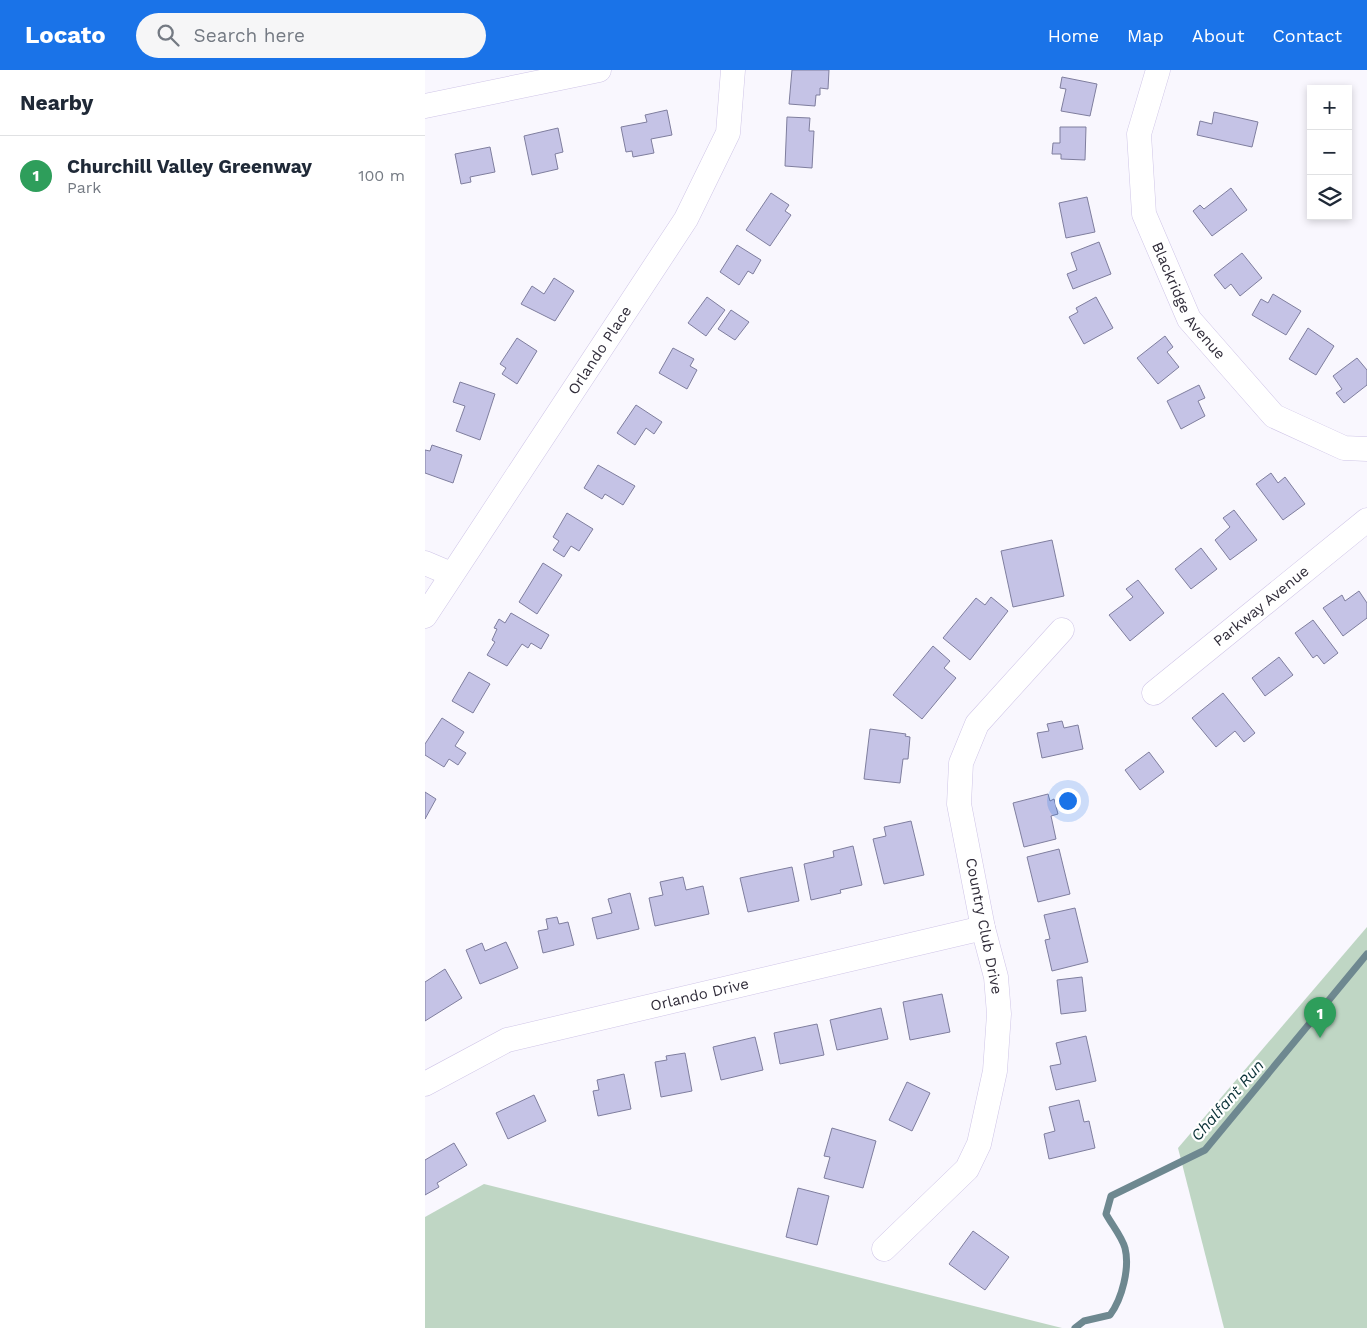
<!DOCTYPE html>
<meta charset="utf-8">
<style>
:root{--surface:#fff;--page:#f6f6f7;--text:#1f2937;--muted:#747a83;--line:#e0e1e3;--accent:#1a73e8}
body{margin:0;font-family:"Work Sans",sans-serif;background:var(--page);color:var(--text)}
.controls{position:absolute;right:15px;top:15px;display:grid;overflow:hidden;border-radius:0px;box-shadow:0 2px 8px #0003}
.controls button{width:45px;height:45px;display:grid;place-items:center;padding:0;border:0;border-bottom:1px solid var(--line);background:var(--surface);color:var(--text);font:25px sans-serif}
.you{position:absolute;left:642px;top:730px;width:18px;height:18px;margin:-12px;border:4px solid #fff;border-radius:50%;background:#1a73e8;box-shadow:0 0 0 8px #1a73e833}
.badge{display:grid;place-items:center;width:32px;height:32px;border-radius:50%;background:var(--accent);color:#fff;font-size:16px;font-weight:700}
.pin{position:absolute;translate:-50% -41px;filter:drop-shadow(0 1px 2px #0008)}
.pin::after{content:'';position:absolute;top:26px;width:18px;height:15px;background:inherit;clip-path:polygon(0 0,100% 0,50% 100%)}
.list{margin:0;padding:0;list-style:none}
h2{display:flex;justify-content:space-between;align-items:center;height:65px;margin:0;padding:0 20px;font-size:21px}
h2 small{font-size:16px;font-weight:400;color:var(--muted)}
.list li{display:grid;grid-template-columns:32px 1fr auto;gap:15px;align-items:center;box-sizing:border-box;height:80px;padding:0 20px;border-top:1px solid var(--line)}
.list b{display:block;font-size:19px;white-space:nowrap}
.list p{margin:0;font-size:16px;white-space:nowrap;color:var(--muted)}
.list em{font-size:16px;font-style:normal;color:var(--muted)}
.icon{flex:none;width:28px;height:28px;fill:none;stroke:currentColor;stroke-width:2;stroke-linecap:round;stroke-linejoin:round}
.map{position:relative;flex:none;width:942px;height:1258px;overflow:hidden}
header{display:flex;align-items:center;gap:30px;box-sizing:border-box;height:70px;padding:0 25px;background:var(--accent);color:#fff}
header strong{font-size:24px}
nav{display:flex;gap:28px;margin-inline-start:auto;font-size:18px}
.search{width:350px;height:45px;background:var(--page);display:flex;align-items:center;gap:12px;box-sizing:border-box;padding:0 18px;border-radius:28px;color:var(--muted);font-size:19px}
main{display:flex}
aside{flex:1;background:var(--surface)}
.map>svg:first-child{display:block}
</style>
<header>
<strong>Locato</strong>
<div class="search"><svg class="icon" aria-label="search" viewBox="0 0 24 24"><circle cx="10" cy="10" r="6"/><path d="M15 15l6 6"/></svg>Search here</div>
<nav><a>Home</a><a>Map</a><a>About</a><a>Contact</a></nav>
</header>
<main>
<aside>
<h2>Nearby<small></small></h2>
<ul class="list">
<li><span class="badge" style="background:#2e9e5b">1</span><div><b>Churchill Valley Greenway</b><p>Park</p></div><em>100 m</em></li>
</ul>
</aside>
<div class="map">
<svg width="942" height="1258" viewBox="0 0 942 1258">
<rect width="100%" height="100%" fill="#f9f7fe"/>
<g fill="#bfd6c4">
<path d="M 942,857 L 942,1258 L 799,1258 L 753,1078 Z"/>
<path d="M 59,1114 L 637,1258 L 0,1258 L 0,1147 Z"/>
</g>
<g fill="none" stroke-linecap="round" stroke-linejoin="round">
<path stroke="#6e8890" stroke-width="7" d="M 650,1258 L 659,1251 L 685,1245 C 697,1229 705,1198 700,1178 C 697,1167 687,1155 681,1144 L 686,1126 L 780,1080 L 942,884"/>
</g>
<g fill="#c5c3e6" stroke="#7f7e9e">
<path d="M 367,0 L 404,0 L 403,19 L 395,18 L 395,25 L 391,25 L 390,36 L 364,34 Z"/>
<path d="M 637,7 L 672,14 L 665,46 L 636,41 L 641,19 L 635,18 Z"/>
<path d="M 242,40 L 247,65 L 226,69 L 229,83 L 208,87 L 207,81 L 201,82 L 196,57 L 222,52 L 220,45 Z"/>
<path d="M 789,42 L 833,52 L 827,77 L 772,65 L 775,51 L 787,54 Z"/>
<path d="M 362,47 L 385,48 L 384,61 L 389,61 L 387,98 L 360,96 Z"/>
<path d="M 635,57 L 661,57 L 660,90 L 636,89 L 636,84 L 627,84 L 628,73 L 635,73 Z"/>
<path d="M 133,58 L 138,82 L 130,84 L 133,99 L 107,105 L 99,66 Z"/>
<path d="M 65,77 L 70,102 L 45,107 L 46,112 L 36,114 L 30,84 Z"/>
<path d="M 806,118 L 822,140 L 787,166 L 768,141 L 775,135 L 779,139 Z"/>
<path d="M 346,123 L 364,135 L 360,141 L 366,145 L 345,176 L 321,160 Z"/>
<path d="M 662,127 L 670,162 L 641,168 L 634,133 Z"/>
<path d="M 674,172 L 686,204 L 648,219 L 642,204 L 652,200 L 646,183 Z"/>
<path d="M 312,175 L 336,190 L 328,204 L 323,201 L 314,215 L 295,202 Z"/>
<path d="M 817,183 L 837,208 L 815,226 L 806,214 L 800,219 L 789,205 Z"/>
<path d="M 129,208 L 149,221 L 130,251 L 96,234 L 107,216 L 119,224 Z"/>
<path d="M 848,224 L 876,241 L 861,265 L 827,245 L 836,229 L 843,233 Z"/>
<path d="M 282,227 L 300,240 L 281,266 L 263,253 Z"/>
<path d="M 671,227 L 688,258 L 659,274 L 644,247 L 653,242 L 651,238 Z"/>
<path d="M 306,240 L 324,252 L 310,270 L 293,259 Z"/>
<path d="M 883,258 L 909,276 L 891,305 L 864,289 Z"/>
<path d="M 740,266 L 748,277 L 742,282 L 754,297 L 733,314 L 712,288 Z"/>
<path d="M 92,268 L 112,281 L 92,314 L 77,304 L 81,298 L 75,294 Z"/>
<path d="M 248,278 L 269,289 L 265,296 L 272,300 L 262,319 L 234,303 Z"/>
<path d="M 932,288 L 942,300 L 942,315 L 919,333 L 911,323 L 917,319 L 908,306 Z"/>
<path d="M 35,312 L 70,324 L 55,370 L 31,361 L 40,336 L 28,332 Z"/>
<path d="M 774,315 L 780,328 L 773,331 L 780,346 L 756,359 L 742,331 Z"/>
<path d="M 211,335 L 237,352 L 229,364 L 221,358 L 210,375 L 192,363 Z"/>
<path d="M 7,375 L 37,385 L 28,413 L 0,403 L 0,380 L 5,381 Z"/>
<path d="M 173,395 L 210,416 L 198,435 L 180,424 L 177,429 L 159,418 Z"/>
<path d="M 846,403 L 853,413 L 860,407 L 880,434 L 858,450 L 831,414 Z"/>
<path d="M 809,440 L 832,470 L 805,490 L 790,470 L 805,457 L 798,448 Z"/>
<path d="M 142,443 L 168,459 L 154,481 L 146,476 L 139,487 L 128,480 L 134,471 L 128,467 Z"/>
<path d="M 627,470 L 639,526 L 588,537 L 576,481 Z"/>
<path d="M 776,478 L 792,499 L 766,519 L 750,499 Z"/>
<path d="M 118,493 L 137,505 L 112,544 L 94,532 Z"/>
<path d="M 713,510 L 739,543 L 705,571 L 684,545 L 708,527 L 701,519 Z"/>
<path d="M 934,521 L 942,533 L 942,548 L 918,566 L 898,538 L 917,525 L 920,531 Z"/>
<path d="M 566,527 L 583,541 L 545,590 L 518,568 L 551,528 L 560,535 Z"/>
<path d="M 86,543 L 124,565 L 116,579 L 106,573 L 103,578 L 97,574 L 82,596 L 62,585 L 70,572 L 67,570 L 72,559 L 69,558 L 74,549 L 80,553 Z"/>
<path d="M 888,550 L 913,583 L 899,594 L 892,585 L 888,588 L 870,563 Z"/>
<path d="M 508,576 L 525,591 L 519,598 L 531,608 L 497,649 L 468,625 Z"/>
<path d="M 854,587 L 868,605 L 840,626 L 827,608 Z"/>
<path d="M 44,602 L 65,614 L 48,643 L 27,631 Z"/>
<path d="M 798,623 L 830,663 L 819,672 L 810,661 L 791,677 L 767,648 Z"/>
<path d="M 17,648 L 39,662 L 30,676 L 41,683 L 33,695 L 24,689 L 19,697 L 0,685 L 0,674 Z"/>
<path d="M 637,651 L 639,658 L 653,655 L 658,679 L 617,688 L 612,663 L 624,661 L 622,654 Z"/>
<path d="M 445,659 L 481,664 L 480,666 L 485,667 L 483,689 L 478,689 L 475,713 L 439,709 Z"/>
<path d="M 724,682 L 739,702 L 715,720 L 700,700 Z"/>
<path d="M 0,722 L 11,729 L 0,749 Z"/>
<path d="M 623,724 L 625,731 L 629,729 L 633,744 L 626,746 L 631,769 L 599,777 L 588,733 Z"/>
<path d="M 486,751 L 499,805 L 459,814 L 448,769 L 461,766 L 459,757 Z"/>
<path d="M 428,776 L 437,815 L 415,820 L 416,823 L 386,830 L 379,794 L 409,787 L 408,781 Z"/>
<path d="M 634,779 L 645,824 L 613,832 L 602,787 Z"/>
<path d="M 367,797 L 374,831 L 323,842 L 315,808 Z"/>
<path d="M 258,807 L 261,820 L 278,816 L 284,844 L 230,856 L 224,828 L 238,825 L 235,812 Z"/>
<path d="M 205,823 L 214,859 L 172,869 L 167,848 L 187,843 L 183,829 Z"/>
<path d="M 650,838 L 663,892 L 627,901 L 620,870 L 625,869 L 619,845 Z"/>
<path d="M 132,847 L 134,854 L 143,852 L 149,875 L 118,883 L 113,861 L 123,859 L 121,849 Z"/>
<path d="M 81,872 L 93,898 L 55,914 L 41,880 L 57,873 L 60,881 Z"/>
<path d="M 20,899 L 37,928 L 0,951 L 0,912 Z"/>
<path d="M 657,907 L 661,941 L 636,944 L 632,910 Z"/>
<path d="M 517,924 L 525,962 L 485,970 L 478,932 Z"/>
<path d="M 456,938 L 463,969 L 412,980 L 405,950 Z"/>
<path d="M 392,954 L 399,985 L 355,994 L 349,963 Z"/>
<path d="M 661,966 L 671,1011 L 631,1020 L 625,996 L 636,994 L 631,973 Z"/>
<path d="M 330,967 L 338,1000 L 296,1010 L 288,977 Z"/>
<path d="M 260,983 L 267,1021 L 236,1027 L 230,992 L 242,990 L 241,986 Z"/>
<path d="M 199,1004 L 206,1039 L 173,1046 L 168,1021 L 174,1020 L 172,1010 Z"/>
<path d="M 482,1012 L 505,1023 L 487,1061 L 464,1050 Z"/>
<path d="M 109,1025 L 121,1051 L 83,1069 L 71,1043 Z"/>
<path d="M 654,1030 L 659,1052 L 664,1051 L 670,1078 L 624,1089 L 619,1064 L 630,1061 L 624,1037 Z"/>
<path d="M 407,1058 L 451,1071 L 438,1118 L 399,1108 L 405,1087 L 399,1086 Z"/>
<path d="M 29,1073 L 42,1095 L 12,1113 L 14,1117 L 0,1125 L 0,1090 Z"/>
<path d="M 373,1118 L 404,1126 L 392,1175 L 361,1167 Z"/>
<path d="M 548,1161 L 584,1187 L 560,1220 L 524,1194 Z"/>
</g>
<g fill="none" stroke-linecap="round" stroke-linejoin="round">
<defs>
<g id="minor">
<path id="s1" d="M 733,0 L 714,64 L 719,144 L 764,249 L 849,346 L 919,378 L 942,379"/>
<path d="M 0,36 L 174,0"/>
<path d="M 0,493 L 26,504"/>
<path id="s2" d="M 0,546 L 261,149 L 303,63 L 308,0"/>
<path id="s3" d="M 729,623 L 942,450"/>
<path id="s4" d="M 0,1014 L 82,970 L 558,858"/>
<path d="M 459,1179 L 542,1099 L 554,1074 L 570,1001 L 574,944 L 571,907 L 558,858 L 534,734 L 536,693 L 552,654 L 637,560"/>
</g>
</defs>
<use href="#minor" stroke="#cfc5e7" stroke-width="25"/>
<use href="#minor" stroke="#fff" stroke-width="24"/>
</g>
<g text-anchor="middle" stroke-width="4.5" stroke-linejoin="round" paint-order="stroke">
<g font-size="15" fill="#302c39" stroke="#fff">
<text dy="5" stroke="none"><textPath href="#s1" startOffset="245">Blackridge Avenue</textPath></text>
<text dy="5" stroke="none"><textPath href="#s2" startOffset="318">Orlando Place</textPath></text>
<text dy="5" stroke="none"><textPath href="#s3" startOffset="138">Parkway Avenue</textPath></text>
<text transform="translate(559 856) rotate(79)" y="5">Country Club Drive</text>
<text dy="5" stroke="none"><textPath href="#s4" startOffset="291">Orlando Drive</textPath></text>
</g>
<g font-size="16" font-style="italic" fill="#0c3339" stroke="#fff">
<text transform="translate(802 1030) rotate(-49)" y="6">Chalfant Run</text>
</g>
</g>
</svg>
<div class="controls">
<button>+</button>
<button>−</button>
<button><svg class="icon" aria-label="layers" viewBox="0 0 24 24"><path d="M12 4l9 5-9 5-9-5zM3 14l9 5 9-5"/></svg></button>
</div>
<div class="you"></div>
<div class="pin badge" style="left:895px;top:968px;background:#2e9e5b">1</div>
</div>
</main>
